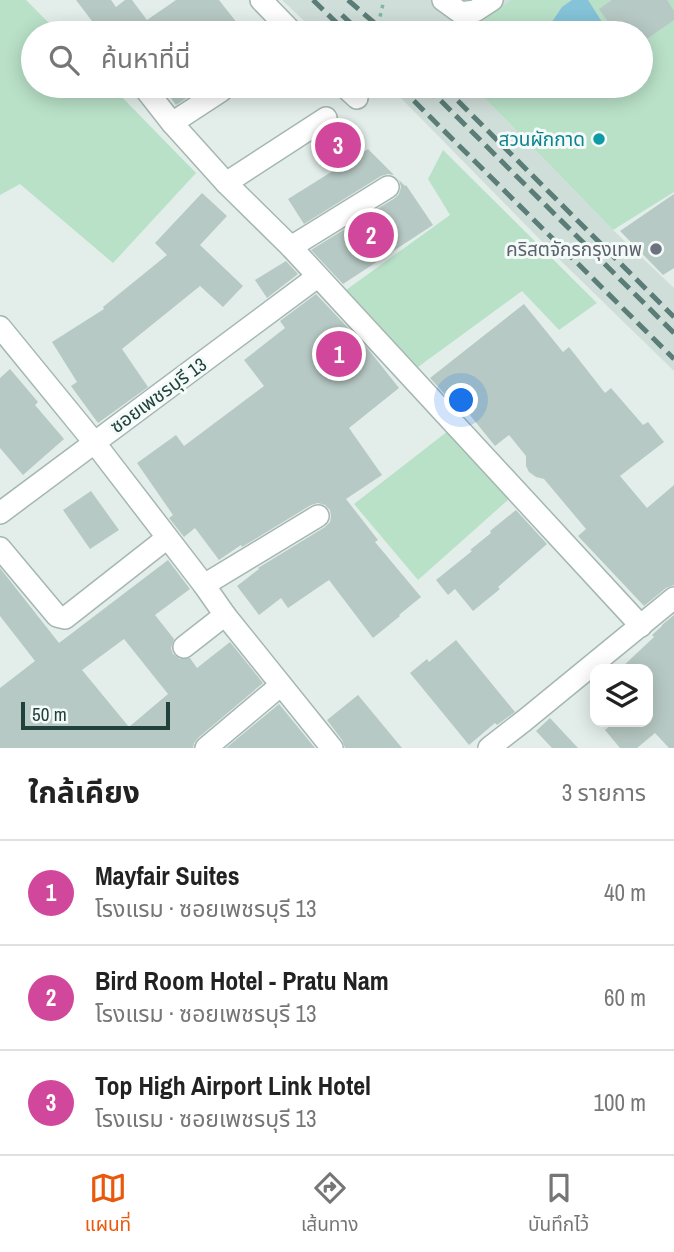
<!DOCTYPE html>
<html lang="th">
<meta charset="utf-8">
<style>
:root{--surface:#fff;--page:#f6f6f6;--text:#222;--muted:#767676;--line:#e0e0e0;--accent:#ea580c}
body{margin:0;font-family:"Archivo Narrow","Noto Sans Thai",sans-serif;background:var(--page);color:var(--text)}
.controls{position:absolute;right:21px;bottom:21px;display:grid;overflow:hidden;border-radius:14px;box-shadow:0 4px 18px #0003}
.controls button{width:63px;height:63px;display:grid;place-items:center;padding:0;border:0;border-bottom:2px solid var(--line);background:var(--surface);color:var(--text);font:35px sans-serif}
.scale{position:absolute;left:21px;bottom:18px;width:149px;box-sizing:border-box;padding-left:7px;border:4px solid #20413c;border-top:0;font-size:19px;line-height:24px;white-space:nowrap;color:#20413c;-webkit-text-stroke:5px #f4faf7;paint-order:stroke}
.you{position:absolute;left:462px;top:401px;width:24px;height:24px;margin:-18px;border:5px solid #fff;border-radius:50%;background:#1a73e8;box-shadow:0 0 0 10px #1a73e833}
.badge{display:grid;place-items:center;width:46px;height:46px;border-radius:50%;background:var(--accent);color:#fff;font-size:23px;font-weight:700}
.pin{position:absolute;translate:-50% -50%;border:4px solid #fff;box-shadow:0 2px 7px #0006}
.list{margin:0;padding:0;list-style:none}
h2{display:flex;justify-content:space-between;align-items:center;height:91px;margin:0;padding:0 28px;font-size:30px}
h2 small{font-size:23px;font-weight:400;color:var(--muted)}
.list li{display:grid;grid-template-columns:46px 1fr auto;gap:21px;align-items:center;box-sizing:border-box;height:105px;padding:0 28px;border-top:2px solid var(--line)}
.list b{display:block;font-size:26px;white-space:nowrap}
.list p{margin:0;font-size:23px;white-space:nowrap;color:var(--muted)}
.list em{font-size:23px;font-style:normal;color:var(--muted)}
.icon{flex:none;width:38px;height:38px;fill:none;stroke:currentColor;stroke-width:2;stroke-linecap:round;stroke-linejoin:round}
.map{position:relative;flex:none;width:674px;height:748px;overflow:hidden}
.search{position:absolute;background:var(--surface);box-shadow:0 4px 18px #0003;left:21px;right:21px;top:21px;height:77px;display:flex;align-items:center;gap:18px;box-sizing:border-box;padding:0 24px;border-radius:38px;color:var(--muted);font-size:26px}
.sheet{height:406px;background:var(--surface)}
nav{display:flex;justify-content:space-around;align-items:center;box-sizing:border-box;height:98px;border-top:2px solid var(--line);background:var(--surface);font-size:19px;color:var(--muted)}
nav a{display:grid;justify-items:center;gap:4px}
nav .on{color:var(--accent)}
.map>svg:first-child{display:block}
</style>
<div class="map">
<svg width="674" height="748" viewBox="0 0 674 748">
<rect width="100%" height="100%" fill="#e3eeea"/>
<g fill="#d0ded9">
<path d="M 282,0 L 511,0 L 461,33 L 317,33 Z"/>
<path d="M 372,86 L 473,86 L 613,230 L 674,288 L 674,371 L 563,263 L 396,93 L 375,88 Z"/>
</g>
<g fill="#b9e1c8">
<path d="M 0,0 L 26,0 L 59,33 L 33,33 L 33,86 L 111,86 L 196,173 L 113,263 L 20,184 L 0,195 Z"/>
<path d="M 511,0 L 674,0 L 674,192 L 613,230 L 473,86 L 641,86 L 641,33 L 461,33 Z"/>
<path d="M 443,150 L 597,303 L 559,330 L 522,291 L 418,367 L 346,290 L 450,215 L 428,179 Z"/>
<path d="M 448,431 L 509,499 L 418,580 L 354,504 Z"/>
</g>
<path fill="#85c3d8" d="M 572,0 L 588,0 L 609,33 L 547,33 L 547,29 L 562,7 Z"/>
<g fill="#b7c9c4" fill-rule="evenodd">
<path d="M 76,0 L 111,0 L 116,7 L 125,0 L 132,0 L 147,20 L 176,0 L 219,0 L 245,33 L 101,33 Z"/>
<path d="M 612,0 L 667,0 L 674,11 L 674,20 L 641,43 L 641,33 L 616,33 L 599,9 Z"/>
<path d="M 162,86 L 205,86 L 176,105 Z"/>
<path d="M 368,149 L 405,186 L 406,185 L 433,225 L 343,284 L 311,250 L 395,198 L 399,194 L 401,187 L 399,180 L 394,175 L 388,174 L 381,176 L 304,224 L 288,199 Z"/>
<path d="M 202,193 L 227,216 L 200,245 L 243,286 L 223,307 L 200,286 L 122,349 L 148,387 L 98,423 L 71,386 L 77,382 L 52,342 L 104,309 L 103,307 L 167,255 L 155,243 Z"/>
<path d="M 674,194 L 674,268 L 663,275 L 620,231 Z"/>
<path d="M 286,261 L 298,274 L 267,298 L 255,280 Z"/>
<path d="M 316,294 L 368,349 L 399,388 L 349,428 L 382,475 L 346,499 L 378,540 L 375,542 L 421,597 L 399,615 L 400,616 L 373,638 L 329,580 L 288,608 L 281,598 L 259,615 L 237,586 L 259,569 L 258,568 L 325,527 L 330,522 L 331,516 L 330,510 L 325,505 L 318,503 L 311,505 L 242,547 L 241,545 L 219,560 L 195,528 L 184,537 L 169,518 L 173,515 L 137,463 L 176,435 L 184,446 L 264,386 L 244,360 L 285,328 L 280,321 Z"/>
<path d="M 524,304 L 563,352 L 569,347 L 605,393 L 611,388 L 643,425 L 648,422 L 664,442 L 620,476 L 647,508 L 674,485 L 674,585 L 666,588 L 644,606 L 578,536 L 586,529 L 544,479 L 536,477 L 529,472 L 526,466 L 526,456 L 509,435 L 495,446 L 457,399 L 452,402 L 430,378 Z"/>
<path d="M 10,369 L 38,402 L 35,405 L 64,439 L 23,475 L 0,448 L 0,378 Z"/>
<path d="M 91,491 L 119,530 L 90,549 L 63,510 Z"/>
<path d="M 516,510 L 547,544 L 498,587 L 500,589 L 473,611 L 455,589 L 448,595 L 436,580 L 472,551 L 470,550 L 491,533 L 490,531 Z"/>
<path d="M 168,560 L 190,589 L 155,615 L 174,639 L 171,648 L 173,654 L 180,659 L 190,658 L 197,668 L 230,642 L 263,683 L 198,738 L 194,743 L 193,748 L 0,748 L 0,688 L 35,661 L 0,616 L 0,568 L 59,643 ZM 124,639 L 168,694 L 129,727 L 82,670 Z"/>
<path d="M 674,615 L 674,748 L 669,748 L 655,733 L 637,748 L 620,748 L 605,730 L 614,722 L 648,722 L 648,669 L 620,669 L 654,637 L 652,635 L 662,626 L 662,625 Z"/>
<path d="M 456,640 L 515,712 L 497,725 L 495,723 L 469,745 L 410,673 L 427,659 L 429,662 Z"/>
<path d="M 358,695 L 402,748 L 345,748 L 342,740 L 327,720 Z"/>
<path d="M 279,704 L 315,748 L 226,748 Z"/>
<path d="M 550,718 L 578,748 L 552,748 L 536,731 Z"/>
</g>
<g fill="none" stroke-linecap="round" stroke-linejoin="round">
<defs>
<g id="minor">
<path d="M 261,0 L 293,33"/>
<path d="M 443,0 L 461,13 L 475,11 L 492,0"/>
<path d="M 143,86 L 172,123 L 226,183 L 291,247 L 641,626"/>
<path d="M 344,86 L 357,98"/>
<path d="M 172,123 L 221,91"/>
<path d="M 226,183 L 326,118"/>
<path d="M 291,247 L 388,187"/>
<path d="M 0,327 L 94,442 L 204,585 L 225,615 L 332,748"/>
<path d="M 0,513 L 317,277"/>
<path d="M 0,548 L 57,616 L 65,618 L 167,538"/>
<path d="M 204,585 L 318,516"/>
<path d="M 184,647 L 225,615"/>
<path d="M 206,748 L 281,685"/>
<path d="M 489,748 L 525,720 L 674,598"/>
</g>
</defs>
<use href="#minor" stroke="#a5b7b2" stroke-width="24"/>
<path stroke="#80b5aa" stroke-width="3.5" stroke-dasharray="3.5 5" stroke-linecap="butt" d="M 376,33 L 384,0"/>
<use href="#minor" stroke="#fff" stroke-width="21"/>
<g stroke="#5b7d77" stroke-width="5" stroke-dasharray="14 7" stroke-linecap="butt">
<path d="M 313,0 L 347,33"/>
<path d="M 348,0 L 386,33"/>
<path d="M 342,15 L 361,33"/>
<path d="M 399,86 L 674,359"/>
<path d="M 426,86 L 674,333"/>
<path d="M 443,86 L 674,317"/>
</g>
</g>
<circle fill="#0f9aa8" stroke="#f4faf7" stroke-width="2.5" cx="599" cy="139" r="7"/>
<circle fill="#6b7280" stroke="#f4faf7" stroke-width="2.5" cx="656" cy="249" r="7"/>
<g text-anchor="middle" stroke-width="6" stroke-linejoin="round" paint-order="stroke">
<g font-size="19" fill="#0d838f" stroke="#f4faf7" text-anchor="end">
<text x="585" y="146">สวนผักกาด</text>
</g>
<g font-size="19" fill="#5b616d" stroke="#f4faf7" text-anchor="end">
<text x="642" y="256">คริสตจักรกรุงเทพ</text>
</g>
<g font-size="19" fill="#20413c" stroke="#f4faf7">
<text transform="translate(158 395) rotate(-36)" y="7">ซอยเพชรบุรี 13</text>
</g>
</g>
</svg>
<div class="controls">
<button><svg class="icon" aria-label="layers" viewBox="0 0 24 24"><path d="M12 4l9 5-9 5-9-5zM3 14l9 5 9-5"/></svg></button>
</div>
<div class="scale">50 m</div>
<div class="you"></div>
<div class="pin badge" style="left:339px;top:354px;background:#d1479c">1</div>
<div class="pin badge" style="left:371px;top:235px;background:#d1479c">2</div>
<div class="pin badge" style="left:338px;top:145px;background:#d1479c">3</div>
<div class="search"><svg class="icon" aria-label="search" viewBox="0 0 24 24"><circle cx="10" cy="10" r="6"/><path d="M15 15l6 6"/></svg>ค้นหาที่นี่</div>
</div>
<section class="sheet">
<h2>ใกล้เคียง<small>3 รายการ</small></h2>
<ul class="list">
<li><span class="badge" style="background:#d1479c">1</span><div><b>Mayfair Suites</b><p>โรงแรม · ซอยเพชรบุรี 13</p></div><em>40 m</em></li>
<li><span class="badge" style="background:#d1479c">2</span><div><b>Bird Room Hotel - Pratu Nam</b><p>โรงแรม · ซอยเพชรบุรี 13</p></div><em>60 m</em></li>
<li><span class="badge" style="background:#d1479c">3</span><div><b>Top High Airport Link Hotel</b><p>โรงแรม · ซอยเพชรบุรี 13</p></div><em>100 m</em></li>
</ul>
</section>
<nav>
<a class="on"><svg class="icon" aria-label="map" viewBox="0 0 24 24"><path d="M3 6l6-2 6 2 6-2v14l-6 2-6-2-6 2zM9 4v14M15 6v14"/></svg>แผนที่</a>
<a><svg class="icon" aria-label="directions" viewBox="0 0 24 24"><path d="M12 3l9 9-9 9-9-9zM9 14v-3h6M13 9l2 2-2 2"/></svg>เส้นทาง</a>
<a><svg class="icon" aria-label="saved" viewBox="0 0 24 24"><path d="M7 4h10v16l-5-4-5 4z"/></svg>บันทึกไว้</a>
</nav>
